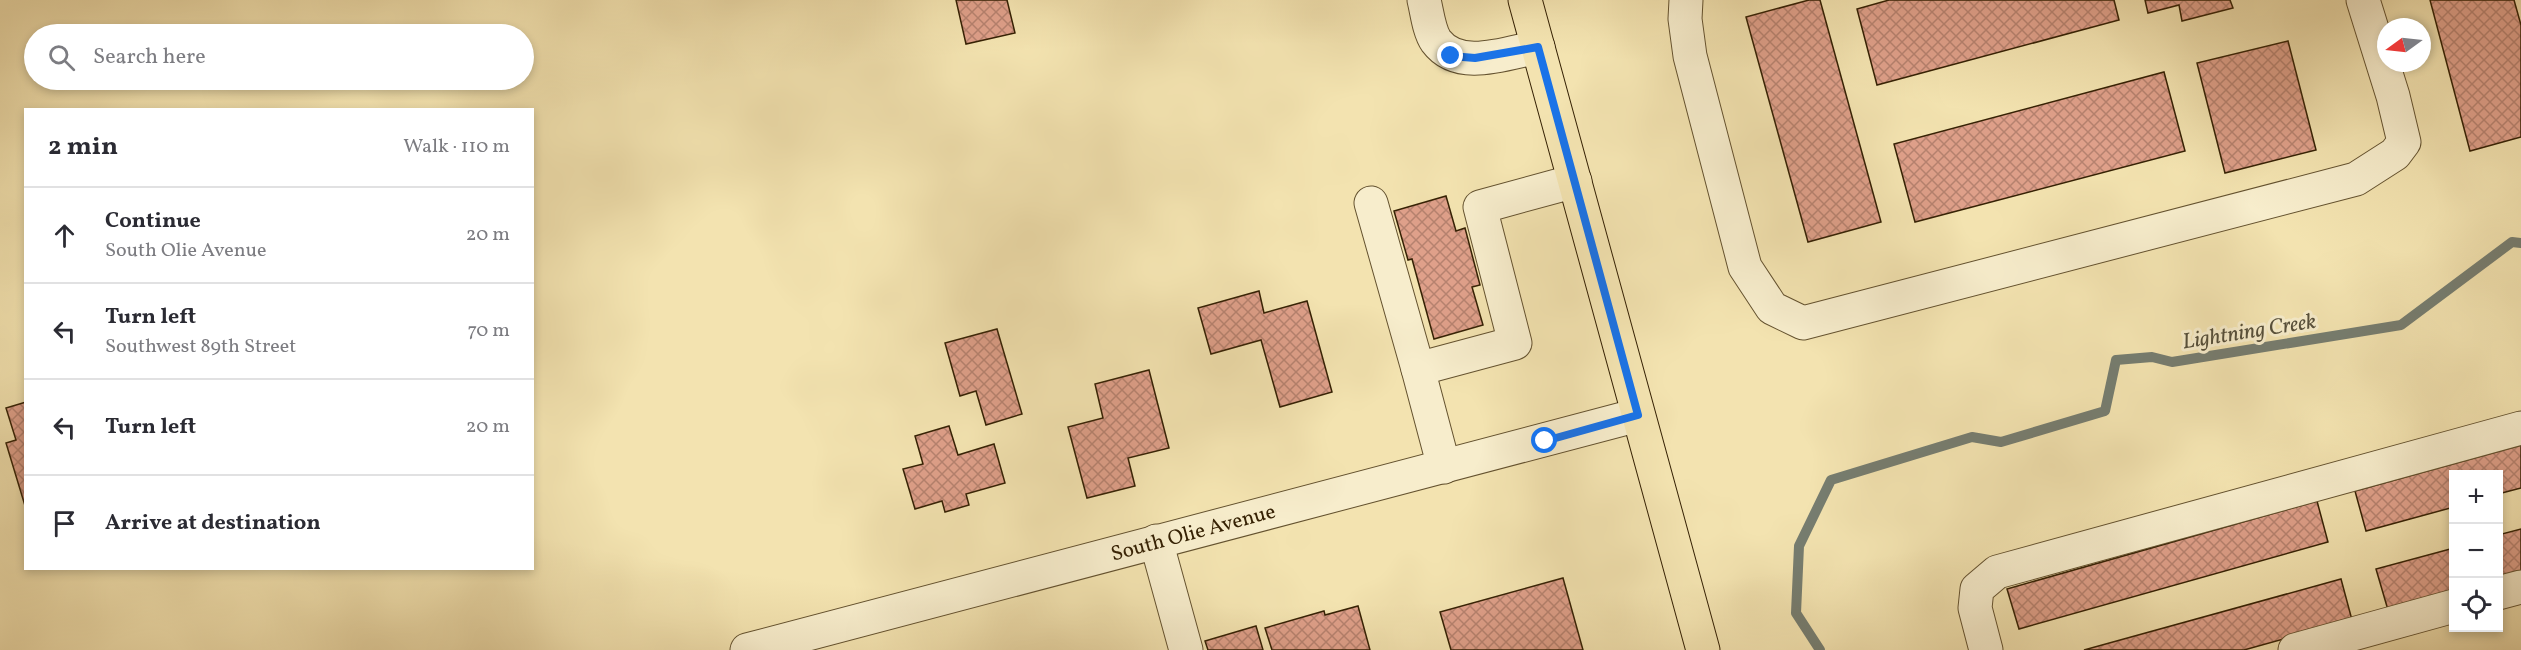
<!DOCTYPE html>
<meta charset="utf-8">
<style>
:root{--surface:#fff;--page:#f2f2f3;--text:#2b2b33;--muted:#7c7c81;--line:#e1e1e2}
body{margin:0;font-family:Vollkorn,serif;background:var(--page);color:var(--text)}
.controls{position:absolute;right:18px;bottom:18px;display:grid;overflow:hidden;border-radius:0px;box-shadow:0 3px 9px #0003}
.controls button{width:54px;height:54px;display:grid;place-items:center;padding:0;border:0;border-bottom:2px solid var(--line);background:var(--surface);color:var(--text);font:30px sans-serif}
.compass{position:absolute;left:2377px;top:18px;width:54px;height:54px;border-radius:50%;background:var(--surface);box-shadow:0 3px 9px #0003;rotate:255deg}
.stop{position:absolute;width:18px;height:18px;margin:-14px;border:4px solid #1a73e8;border-radius:50%;background:#fff}
.stop.end{background:#1a73e8;border-color:#fff;box-shadow:0 2px 6px #0008}
.list{margin:0;padding:0;list-style:none}
h2{display:flex;justify-content:space-between;align-items:center;height:78px;margin:0;padding:0 24px;font-size:26px}
h2 small{font-size:20px;font-weight:400;color:var(--muted)}
.list li{display:grid;grid-template-columns:39px 1fr auto;gap:18px;align-items:center;box-sizing:border-box;height:96px;padding:0 24px;border-top:2px solid var(--line)}
.list b{display:block;font-size:22px;white-space:nowrap}
.list p{margin:0;font-size:20px;white-space:nowrap;color:var(--muted)}
.list em{font-size:20px;font-style:normal;color:var(--muted)}
.icon{flex:none;width:33px;height:33px;fill:none;stroke:currentColor;stroke-width:2;stroke-linecap:round;stroke-linejoin:round}
.map{position:relative;flex:none;width:2521px;height:650px;overflow:hidden}
.search{position:absolute;background:var(--surface);box-shadow:0 3px 9px #0003;left:24px;top:24px;width:510px;height:66px;display:flex;align-items:center;gap:15px;box-sizing:border-box;padding:0 21px;border-radius:33px;color:var(--muted);font-size:22px}
.panel{position:absolute;background:var(--surface);box-shadow:0 3px 9px #0003;left:24px;top:108px;width:510px;height:462px;border-radius:0px}
.map>svg:first-child{display:block}
</style>
<div class="map">
<svg width="2521" height="650" viewBox="0 0 2521 650">
<defs>
<pattern id="building-cross-hatch" width="8" height="8" patternUnits="userSpaceOnUse" patternTransform="scale(1.5)"><rect width="8" height="8" fill="#dfa08a"/><path d="M0 0l8 8M0 8l8-8" fill="none" stroke="#b6826f"/></pattern>
</defs>
<rect width="100%" height="100%" fill="#f3e3b0"/>
<filter id="stains"><feTurbulence type="fractalNoise" baseFrequency=".00333" numOctaves="4"/><feColorMatrix values="0 0 0 0 .2 0 0 0 0 .09 0 0 0 0 .02 0 0 0 .5 -.17"/></filter>
<radialGradient id="worn" r=".72"><stop offset=".6" stop-color="#630" stop-opacity="0"/><stop offset="1" stop-color="#630" stop-opacity=".3"/></radialGradient>
<g fill="none" stroke-linecap="round" stroke-linejoin="round">
<path stroke="#767d70" stroke-width="10" d="M 1820,650 L 1796,613 L 1799,546 L 1831,480 L 1972,437 L 2001,442 L 2105,411 L 2116,360 L 2152,357 L 2172,362 L 2401,325 L 2512,242 L 2521,243"/>
</g>
<g fill="url(#building-cross-hatch)" stroke="#352104" stroke-width="1.5">
<path d="M 956,0 L 1007,0 L 1015,33 L 966,44 Z"/>
<path d="M 1809,0 L 1820,0 L 1881,222 L 1808,242 L 1746,17 Z"/>
<path d="M 1889,0 L 2114,0 L 2119,20 L 1877,85 L 1857,9 Z"/>
<path d="M 2145,0 L 2230,0 L 2233,8 L 2182,21 L 2179,5 L 2148,13 Z"/>
<path d="M 2430,0 L 2514,0 L 2521,25 L 2521,137 L 2470,151 Z"/>
<path d="M 2288,41 L 2316,150 L 2225,173 L 2197,63 Z"/>
<path d="M 2164,72 L 2185,151 L 1915,222 L 1894,144 Z"/>
<path d="M 1446,196 L 1456,231 L 1465,228 L 1480,285 L 1472,287 L 1483,325 L 1434,339 L 1412,259 L 1408,260 L 1394,211 Z"/>
<path d="M 1259,291 L 1264,313 L 1307,301 L 1332,392 L 1280,407 L 1261,340 L 1211,354 L 1198,308 Z"/>
<path d="M 997,329 L 1022,414 L 986,425 L 976,391 L 960,396 L 945,343 Z"/>
<path d="M 1149,370 L 1169,448 L 1128,458 L 1135,486 L 1087,498 L 1068,427 L 1103,418 L 1095,384 Z"/>
<path d="M 26,402 L 26,509 L 6,443 L 16,440 L 6,408 Z"/>
<path d="M 949,426 L 958,455 L 994,444 L 1005,483 L 966,494 L 969,505 L 945,512 L 942,501 L 915,509 L 903,469 L 923,464 L 915,436 Z"/>
<path d="M 2521,445 L 2521,488 L 2498,494 L 2498,474 L 2454,474 L 2454,507 L 2366,531 L 2355,491 Z"/>
<path d="M 2317,501 L 2328,542 L 2019,629 L 2007,589 Z"/>
<path d="M 2521,529 L 2521,573 L 2498,579 L 2498,535 Z"/>
<path d="M 2454,548 L 2454,592 L 2388,610 L 2376,569 Z"/>
<path d="M 1563,578 L 1583,650 L 1451,650 L 1440,612 Z"/>
<path d="M 2341,579 L 2352,620 L 2244,650 L 2084,650 Z"/>
<path d="M 1358,606 L 1370,650 L 1272,650 L 1265,628 L 1324,611 L 1325,615 Z"/>
<path d="M 1256,626 L 1263,650 L 1208,650 L 1205,641 Z"/>
</g>
<g fill="none" stroke-linecap="round" stroke-linejoin="round">
<defs>
<g id="minor">
<path d="M 1424,0 C 1427,12 1429,31 1436,41 C 1459,72 1506,53 1538,47"/>
<path d="M 1686,0 L 1685,19 L 1690,56 L 1745,267 L 1772,308 L 1803,323 L 2356,179 L 2395,154 L 2404,142 L 2393,96 L 2363,0"/>
<path d="M 1371,203 L 1418,369"/>
<path d="M 1444,467 L 1418,369 L 1515,343 L 1480,207 L 1575,181"/>
<path d="M 1156,541 L 1186,650"/>
<path d="M 2498,593 L 2521,587"/>
<path d="M 747,650 L 1638,415"/>
<path d="M 1986,650 L 1975,608 L 1977,589 L 1997,572 L 2521,428"/>
<path d="M 2295,650 L 2454,606"/>
</g>
<path id="major" d="M 1525,0 L 1703,650"/>
</defs>
<use href="#minor" stroke="#64522f" stroke-width="35"/>
<use href="#major" stroke="#352104" stroke-width="35"/>
<use href="#minor" stroke="#f7edcc" stroke-width="33"/>
<use href="#major" stroke="#f3e3b0" stroke-width="33"/>
</g>
<g fill="none" stroke-linecap="round" stroke-linejoin="round">
<path stroke="#1a73e8" stroke-width="8" d="M 1451,56 L 1475,58 L 1538,47 L 1638,415 L 1545,441"/>
</g>
<g text-anchor="middle" stroke-width="6" stroke-linejoin="round" paint-order="stroke">
<g font-size="21" fill="#352104" stroke="#f7edcc">
<text transform="translate(1193 532) rotate(-15)" y="7">South Olie Avenue</text>
</g>
<g font-size="22" font-style="italic" fill="#564f3a" stroke="#f7edcc">
<text transform="translate(2249 330) rotate(-9)" y="8">Lightning Creek</text>
</g>
</g>
<rect width="100%" height="100%" filter="url(#stains)"/>
<rect width="100%" height="100%" fill="url(#worn)"/>
</svg>
<div class="controls">
<button>+</button>
<button>−</button>
<button><svg class="icon" aria-label="locate" viewBox="0 0 24 24"><circle cx="12" cy="12" r="6"/><path d="M12 2v4M12 18v4M2 12h4M18 12h4"/></svg></button>
</div>
<svg class="compass" viewBox="-18 -18 36 36"><path d="M0-13l5 13h-10z" fill="#e53935"/><path d="M0 13l5-13h-10z" fill="#7c7c81"/></svg>
<div class="stop" style="left:1545px;top:441px"></div>
<div class="stop end" style="left:1451px;top:56px"></div>
<div class="search"><svg class="icon" aria-label="search" viewBox="0 0 24 24"><circle cx="10" cy="10" r="6"/><path d="M15 15l6 6"/></svg>Search here</div>
<section class="panel">
<h2>2 min<small>Walk · 110 m</small></h2>
<ul class="list">
<li><svg class="icon" aria-label="ahead" viewBox="0 0 24 24"><path d="M12 20V5M6 11l6-6 6 6"/></svg><div><b>Continue</b><p>South Olie Avenue</p></div><em>20 m</em></li>
<li><svg class="icon" aria-label="left" viewBox="0 0 24 24"><path d="M17 20v-9H6M10 6l-5 5 5 5"/></svg><div><b>Turn left</b><p>Southwest 89th Street</p></div><em>70 m</em></li>
<li><svg class="icon" aria-label="left" viewBox="0 0 24 24"><path d="M17 20v-9H6M10 6l-5 5 5 5"/></svg><div><b>Turn left</b></div><em>20 m</em></li>
<li><svg class="icon" aria-label="arrive" viewBox="0 0 24 24"><path d="M6 21V4h12l-3 4 3 4H6"/></svg><div><b>Arrive at destination</b></div></li>
</ul>
</section>
</div>
